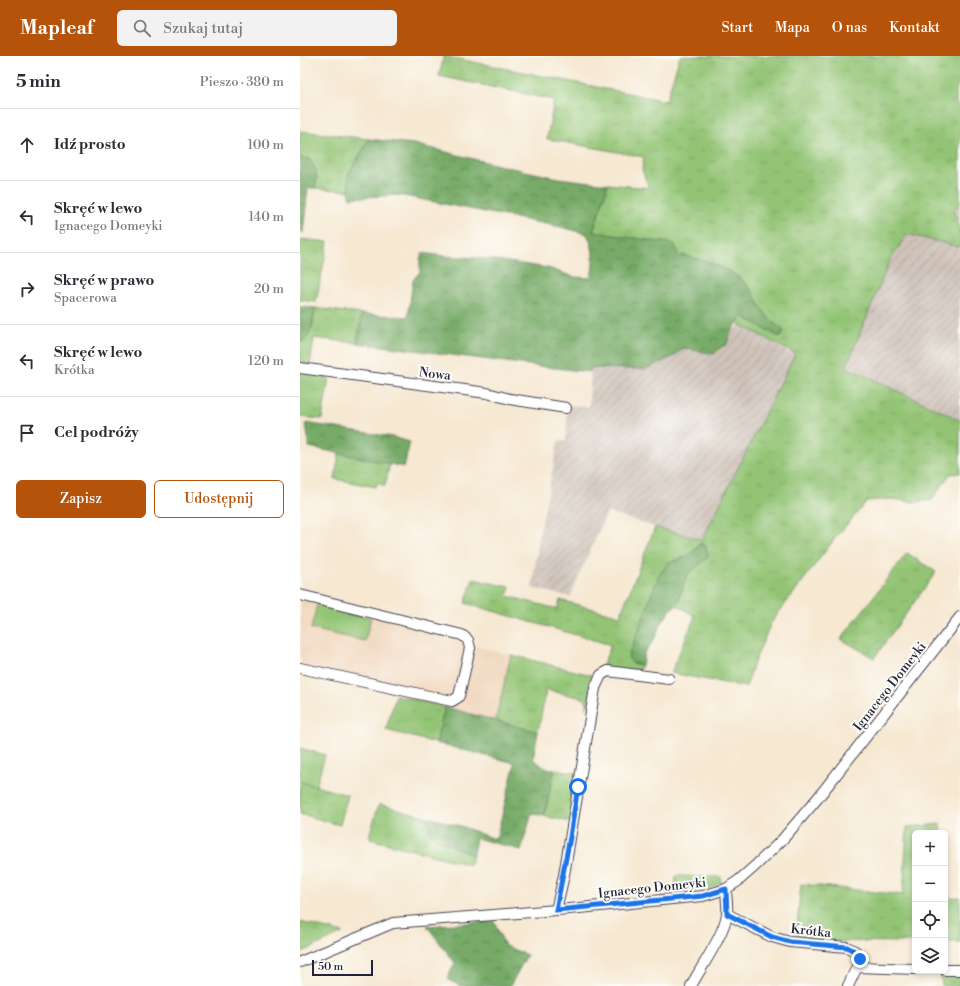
<!DOCTYPE html>
<html lang="pl">
<meta charset="utf-8">
<style>
:root{--surface:#fff;--page:#f2f2f3;--text:#2b2b33;--muted:#7c7c81;--line:#e1e1e2;--accent:#b45309}
body{margin:0;font-family:"Libre Bodoni",serif;background:var(--page);color:var(--text)}
.controls{position:absolute;right:12px;bottom:12px;display:grid;overflow:hidden;border-radius:6px;box-shadow:0 2px 6px #0003}
.controls button{width:36px;height:36px;display:grid;place-items:center;padding:0;border:0;border-bottom:1px solid var(--line);background:var(--surface);color:var(--text);font:20px sans-serif}
.scale{position:absolute;left:12px;bottom:10px;width:61px;box-sizing:border-box;padding-left:4px;border:2px solid #22223b;border-top:0;font-size:11px;line-height:14px;white-space:nowrap;color:#22223b;-webkit-text-stroke:3px #fdfcf7;paint-order:stroke}
.stop{position:absolute;width:12px;height:12px;margin:-9px;border:3px solid #1a73e8;border-radius:50%;background:#fff}
.stop.end{background:#1a73e8;border-color:#fff;box-shadow:0 1px 4px #0008}
.list{margin:0;padding:0;list-style:none}
h2{display:flex;justify-content:space-between;align-items:center;height:52px;margin:0;padding:0 16px;font-size:17px}
h2 small{font-size:13px;font-weight:400;color:var(--muted)}
.list li{display:grid;grid-template-columns:26px 1fr auto;gap:12px;align-items:center;box-sizing:border-box;height:72px;padding:0 16px;border-top:1px solid var(--line)}
.list b{display:block;font-size:15px;white-space:nowrap}
.list p{margin:0;font-size:13px;white-space:nowrap;color:var(--muted)}
.list em{font-size:13px;font-style:normal;color:var(--muted)}
.actions{display:flex;gap:8px;padding:12px 16px}
.actions a{flex:1;padding:9px 0;border:1px solid var(--accent);border-radius:6px;text-align:center;font-size:14px;color:var(--accent)}
.actions .main{background:var(--accent);color:#fff}
.icon{flex:none;width:22px;height:22px;fill:none;stroke:currentColor;stroke-width:2;stroke-linecap:round;stroke-linejoin:round}
.map{position:relative;flex:none;width:660px;height:930px;overflow:hidden}
header{display:flex;align-items:center;gap:24px;box-sizing:border-box;height:56px;padding:0 20px;background:var(--accent);color:#fff}
header strong{font-size:19px}
nav{display:flex;gap:22px;margin-inline-start:auto;font-size:14px}
.search{width:280px;height:36px;background:var(--page);display:flex;align-items:center;gap:10px;box-sizing:border-box;padding:0 14px;border-radius:6px;color:var(--muted);font-size:15px}
main{display:flex}
aside{flex:1;background:var(--surface)}
.map>svg:first-child{display:block}
</style>
<header>
<strong>Mapleaf</strong>
<div class="search"><svg class="icon" aria-label="search" viewBox="0 0 24 24"><circle cx="10" cy="10" r="6"/><path d="M15 15l6 6"/></svg>Szukaj tutaj</div>
<nav><a>Start</a><a>Mapa</a><a>O nas</a><a>Kontakt</a></nav>
</header>
<main>
<aside>
<h2>5 min<small>Pieszo · 380 m</small></h2>
<ul class="list">
<li><svg class="icon" aria-label="ahead" viewBox="0 0 24 24"><path d="M12 20V5M6 11l6-6 6 6"/></svg><div><b>Idź prosto</b></div><em>100 m</em></li>
<li><svg class="icon" aria-label="left" viewBox="0 0 24 24"><path d="M17 20v-9H6M10 6l-5 5 5 5"/></svg><div><b>Skręć w lewo</b><p>Ignacego Domeyki</p></div><em>140 m</em></li>
<li><svg class="icon" aria-label="right" viewBox="0 0 24 24"><path d="M7 20v-9h11M14 6l5 5-5 5"/></svg><div><b>Skręć w prawo</b><p>Spacerowa</p></div><em>20 m</em></li>
<li><svg class="icon" aria-label="left" viewBox="0 0 24 24"><path d="M17 20v-9H6M10 6l-5 5 5 5"/></svg><div><b>Skręć w lewo</b><p>Krótka</p></div><em>120 m</em></li>
<li><svg class="icon" aria-label="arrive" viewBox="0 0 24 24"><path d="M6 21V4h12l-3 4 3 4H6"/></svg><div><b>Cel podróży</b></div></li>
</ul>
<div class="actions"><a class="main">Zapisz</a><a>Udostępnij</a></div>
</aside>
<div class="map">
<svg width="660" height="930" viewBox="0 0 660 930">
<defs>
<pattern id="industrial-furrows" width="10" height="10" patternUnits="userSpaceOnUse"><rect width="10" height="10" fill="#cec2b9"/><path d="M-1 1l2-2M0 10L10 0M9 11l2-2" fill="none" stroke="#b1a6a0"/></pattern>
<pattern id="grass-tufts" width="24" height="20" patternUnits="userSpaceOnUse"><rect width="24" height="20" fill="#93c475"/><path d="M3 7l-1-3M5 7V3M7 7l1-3M15 17l-1-3M17 17v-4M19 17l1-3" fill="none" stroke="#7ea866"/></pattern>
<pattern id="forest-crowns" width="20" height="18" patternUnits="userSpaceOnUse"><rect width="20" height="18" fill="#76aa66"/><path d="M2 6a3 3 0 1 1 6 0M12 15a3 3 0 1 1 6 0" fill="none" stroke="#608a55"/></pattern>
</defs>
<rect width="100%" height="100%" fill="#fdfcf7"/>
<filter id="ink" filterUnits="userSpaceOnUse"><feTurbulence type="fractalNoise" baseFrequency=".025" numOctaves="2"/><feDisplacementMap in="SourceGraphic" scale="8" xChannelSelector="R" yChannelSelector="G"/><feConvolveMatrix kernelMatrix="1 2 1 2 8 2 1 2 1" color-interpolation-filters="sRGB"/></filter>
<filter id="wash" filterUnits="userSpaceOnUse"><feTurbulence type="fractalNoise" baseFrequency=".012" numOctaves="4" result="noise"/><feDisplacementMap in="SourceGraphic" scale="16" xChannelSelector="R" yChannelSelector="G"/><feGaussianBlur stdDeviation="0.9" result="paint"/><feColorMatrix in="noise" values="0 0 0 0 0 0 0 0 0 0 0 0 0 0 0 0 0 1.4 0 .05"/><feComposite in="paint" operator="in"/></filter>
<g filter="url(#wash)">
<rect width="100%" height="100%" fill="#f6e8d1"/>
<path fill="#f0d6bc" d="M 0,542 L 146,578 L 179,591 L 211,599 L 195,666 L 118,644 L 0,616 Z"/>
<g fill="url(#industrial-furrows)">
<path d="M 660,148 L 660,363 L 546,312 L 591,202 L 607,178 L 660,191 L 659,170 L 653,154 Z"/>
<path d="M 440,268 L 495,300 L 402,485 L 307,456 L 270,541 L 232,532 L 239,482 L 258,385 L 266,384 L 268,349 L 289,351 L 291,312 L 346,313 L 374,300 L 384,292 L 414,298 Z"/>
</g>
<g fill="url(#grass-tufts)" stroke="#5a7358">
<path d="M 144,0 L 366,45 L 380,0 L 660,0 L 660,23 L 656,33 L 656,46 L 660,54 L 660,148 L 653,154 L 659,170 L 660,191 L 607,178 L 591,202 L 546,311 L 660,364 L 660,417 L 650,418 L 632,444 L 615,446 L 590,443 L 567,445 L 536,481 L 471,567 L 455,604 L 446,631 L 371,617 L 395,560 L 377,549 L 387,519 L 396,510 L 400,487 C 393,499 381,504 369,506 L 332,607 L 342,609 L 340,613 L 336,614 L 300,616 L 311,589 L 165,547 L 173,523 L 210,531 L 207,540 L 257,553 L 260,544 L 320,560 L 355,471 L 402,484 L 495,298 L 437,267 L 442,260 L 480,281 L 484,275 C 480,271 476,269 472,265 C 462,256 457,242 449,231 C 434,213 405,204 382,199 L 379,202 L 312,180 L 293,176 L 308,128 L 349,132 L 342,114 L 344,101 L 247,83 L 254,44 L 139,20 Z"/>
<path d="M 0,75 L 69,83 L 48,119 L 49,135 L 15,132 L 17,122 L 9,103 L 0,102 Z"/>
<path d="M 0,183 L 28,186 L 16,246 L 0,244 Z"/>
<path d="M 15,252 L 62,258 L 57,287 L 14,282 L 10,310 L 0,309 L 0,285 L 3,285 L 12,274 Z"/>
<path d="M 0,315 L 15,317 L 17,320 L 29,322 L 22,363 L 0,361 Z"/>
<path d="M 39,397 L 90,407 L 85,430 L 77,427 L 76,431 L 35,423 Z"/>
<path d="M 607,497 L 636,516 L 574,602 L 541,583 Z"/>
<path d="M 211,599 L 295,620 L 287,653 L 287,645 L 283,642 L 246,634 L 238,676 L 195,666 Z"/>
<path d="M 96,639 L 145,651 L 136,687 L 86,674 Z"/>
<path d="M 255,713 L 265,716 L 277,716 L 270,766 L 244,760 Z"/>
<path d="M 0,726 L 48,739 L 40,769 L 0,758 Z"/>
<path d="M 79,748 L 127,761 L 131,779 L 139,784 L 173,799 L 170,809 L 70,783 L 70,777 Z"/>
<path d="M 640,768 L 641,777 L 615,777 L 615,886 L 521,885 L 496,882 L 501,828 L 603,839 L 607,771 Z"/>
<path d="M 376,820 L 421,821 L 421,827 L 410,832 L 375,836 Z"/>
<path d="M 660,841 L 660,886 L 645,886 L 645,842 Z"/>
<path d="M 0,866 L 43,877 L 0,897 Z"/>
<path d="M 641,919 L 660,920 L 660,930 L 642,930 Z"/>
</g>
<g fill="url(#forest-crowns)" stroke="#4c6650">
<path d="M 69,83 L 114,88 L 198,109 L 258,122 L 308,128 L 293,176 L 375,188 L 379,202 L 382,199 C 405,204 433,213 449,231 C 457,242 462,256 472,265 C 476,269 480,271 484,275 L 480,281 L 442,260 L 430,278 L 427,288 L 421,291 L 414,298 L 384,292 L 374,300 L 346,313 L 291,312 L 290,316 C 212,308 135,296 57,287 L 62,258 L 108,261 L 113,224 L 120,216 L 120,203 L 122,197 L 144,200 L 189,203 L 248,212 L 274,221 L 291,222 C 294,206 295,193 287,178 L 261,171 L 99,139 L 50,142 L 48,119 Z"/>
<path d="M 0,102 L 9,103 C 17,115 18,118 15,132 L 8,132 L 3,177 L 0,175 Z"/>
<path d="M 0,251 L 15,252 C 13,264 13,277 3,285 L 0,285 Z"/>
<path d="M 6,367 L 93,381 L 110,386 L 104,411 L 9,391 Z"/>
<path d="M 401,487 L 406,490 L 408,501 L 387,519 L 377,549 L 372,552 L 361,568 L 354,584 L 344,597 L 342,609 L 332,607 L 328,601 L 359,519 L 369,506 C 382,504 393,499 401,487 Z"/>
<path d="M 145,651 L 238,676 L 233,703 L 245,712 L 255,713 L 244,760 L 232,757 L 221,794 L 176,782 L 173,799 L 139,784 L 131,779 L 127,761 L 164,771 L 186,780 L 196,783 L 215,707 L 136,687 Z"/>
<path d="M 194,865 L 205,890 L 227,899 L 210,930 L 160,930 L 147,923 L 155,907 L 127,870 Z"/>
</g>
<g fill="#93c475" stroke="#5a7358">
<path d="M 17,549 L 71,562 L 65,585 L 11,573 Z"/>
<path d="M 0,692 L 25,699 L 16,730 L 0,726 Z"/>
</g>
</g>
<g filter="url(#ink)">
<g fill="none" stroke-linecap="round" stroke-linejoin="round">
<defs>
<g id="minor">
<path d="M 0,312 L 187,337 L 210,343 L 266,352"/>
<path d="M 0,539 L 162,579 L 168,584 L 170,592 L 159,640 L 157,642 L 152,645 L 0,612"/>
<path d="M 256,854 L 264,819 L 295,632 L 301,619 L 308,615 L 369,623"/>
<path d="M 427,858 L 472,881 L 490,886 L 547,891 L 555,895 L 560,903 L 557,911"/>
<path d="M 0,906 L 93,867 L 269,853 L 403,840 L 426,833 L 438,825 L 454,811 L 482,784 L 517,743 L 660,561"/>
<path d="M 645,914 L 660,914"/>
<path d="M 391,930 C 401,911 424,879 427,858 C 428,850 426,841 426,833"/>
<path d="M 548,930 L 557,911 L 615,913"/>
</g>
</defs>
<use href="#minor" stroke="#424052" stroke-width="12"/>
<use href="#minor" stroke="#fff" stroke-width="10"/>
</g>
</g>
<g fill="none" stroke-linecap="round" stroke-linejoin="round" filter="url(#ink)">
<path stroke="#1a73e8" stroke-width="5" d="M 278,731 L 270,781 L 256,854 L 403,840 L 426,833 L 427,858 L 472,881 L 490,886 L 547,891 L 554,895 L 560,903"/>
</g>
<g text-anchor="middle" stroke-width="4" stroke-linejoin="round" paint-order="stroke">
<g font-size="13" fill="#22223b" stroke="#fdfcf7">
<text transform="translate(135 317) rotate(7)" y="5">Nowa</text>
<text transform="translate(589 630) rotate(-52)" y="5">Ignacego Domeyki</text>
<text transform="translate(352 831) rotate(-6)" y="5">Ignacego Domeyki</text>
<text transform="translate(511 874) rotate(6)" y="5">Krótka</text>
</g>
</g>
</svg>
<div class="controls">
<button>+</button>
<button>−</button>
<button><svg class="icon" aria-label="locate" viewBox="0 0 24 24"><circle cx="12" cy="12" r="6"/><path d="M12 2v4M12 18v4M2 12h4M18 12h4"/></svg></button>
<button><svg class="icon" aria-label="layers" viewBox="0 0 24 24"><path d="M12 4l9 5-9 5-9-5zM3 14l9 5 9-5"/></svg></button>
</div>
<div class="scale">50 m</div>
<div class="stop" style="left:278px;top:731px"></div>
<div class="stop end" style="left:560px;top:903px"></div>
</div>
</main>
